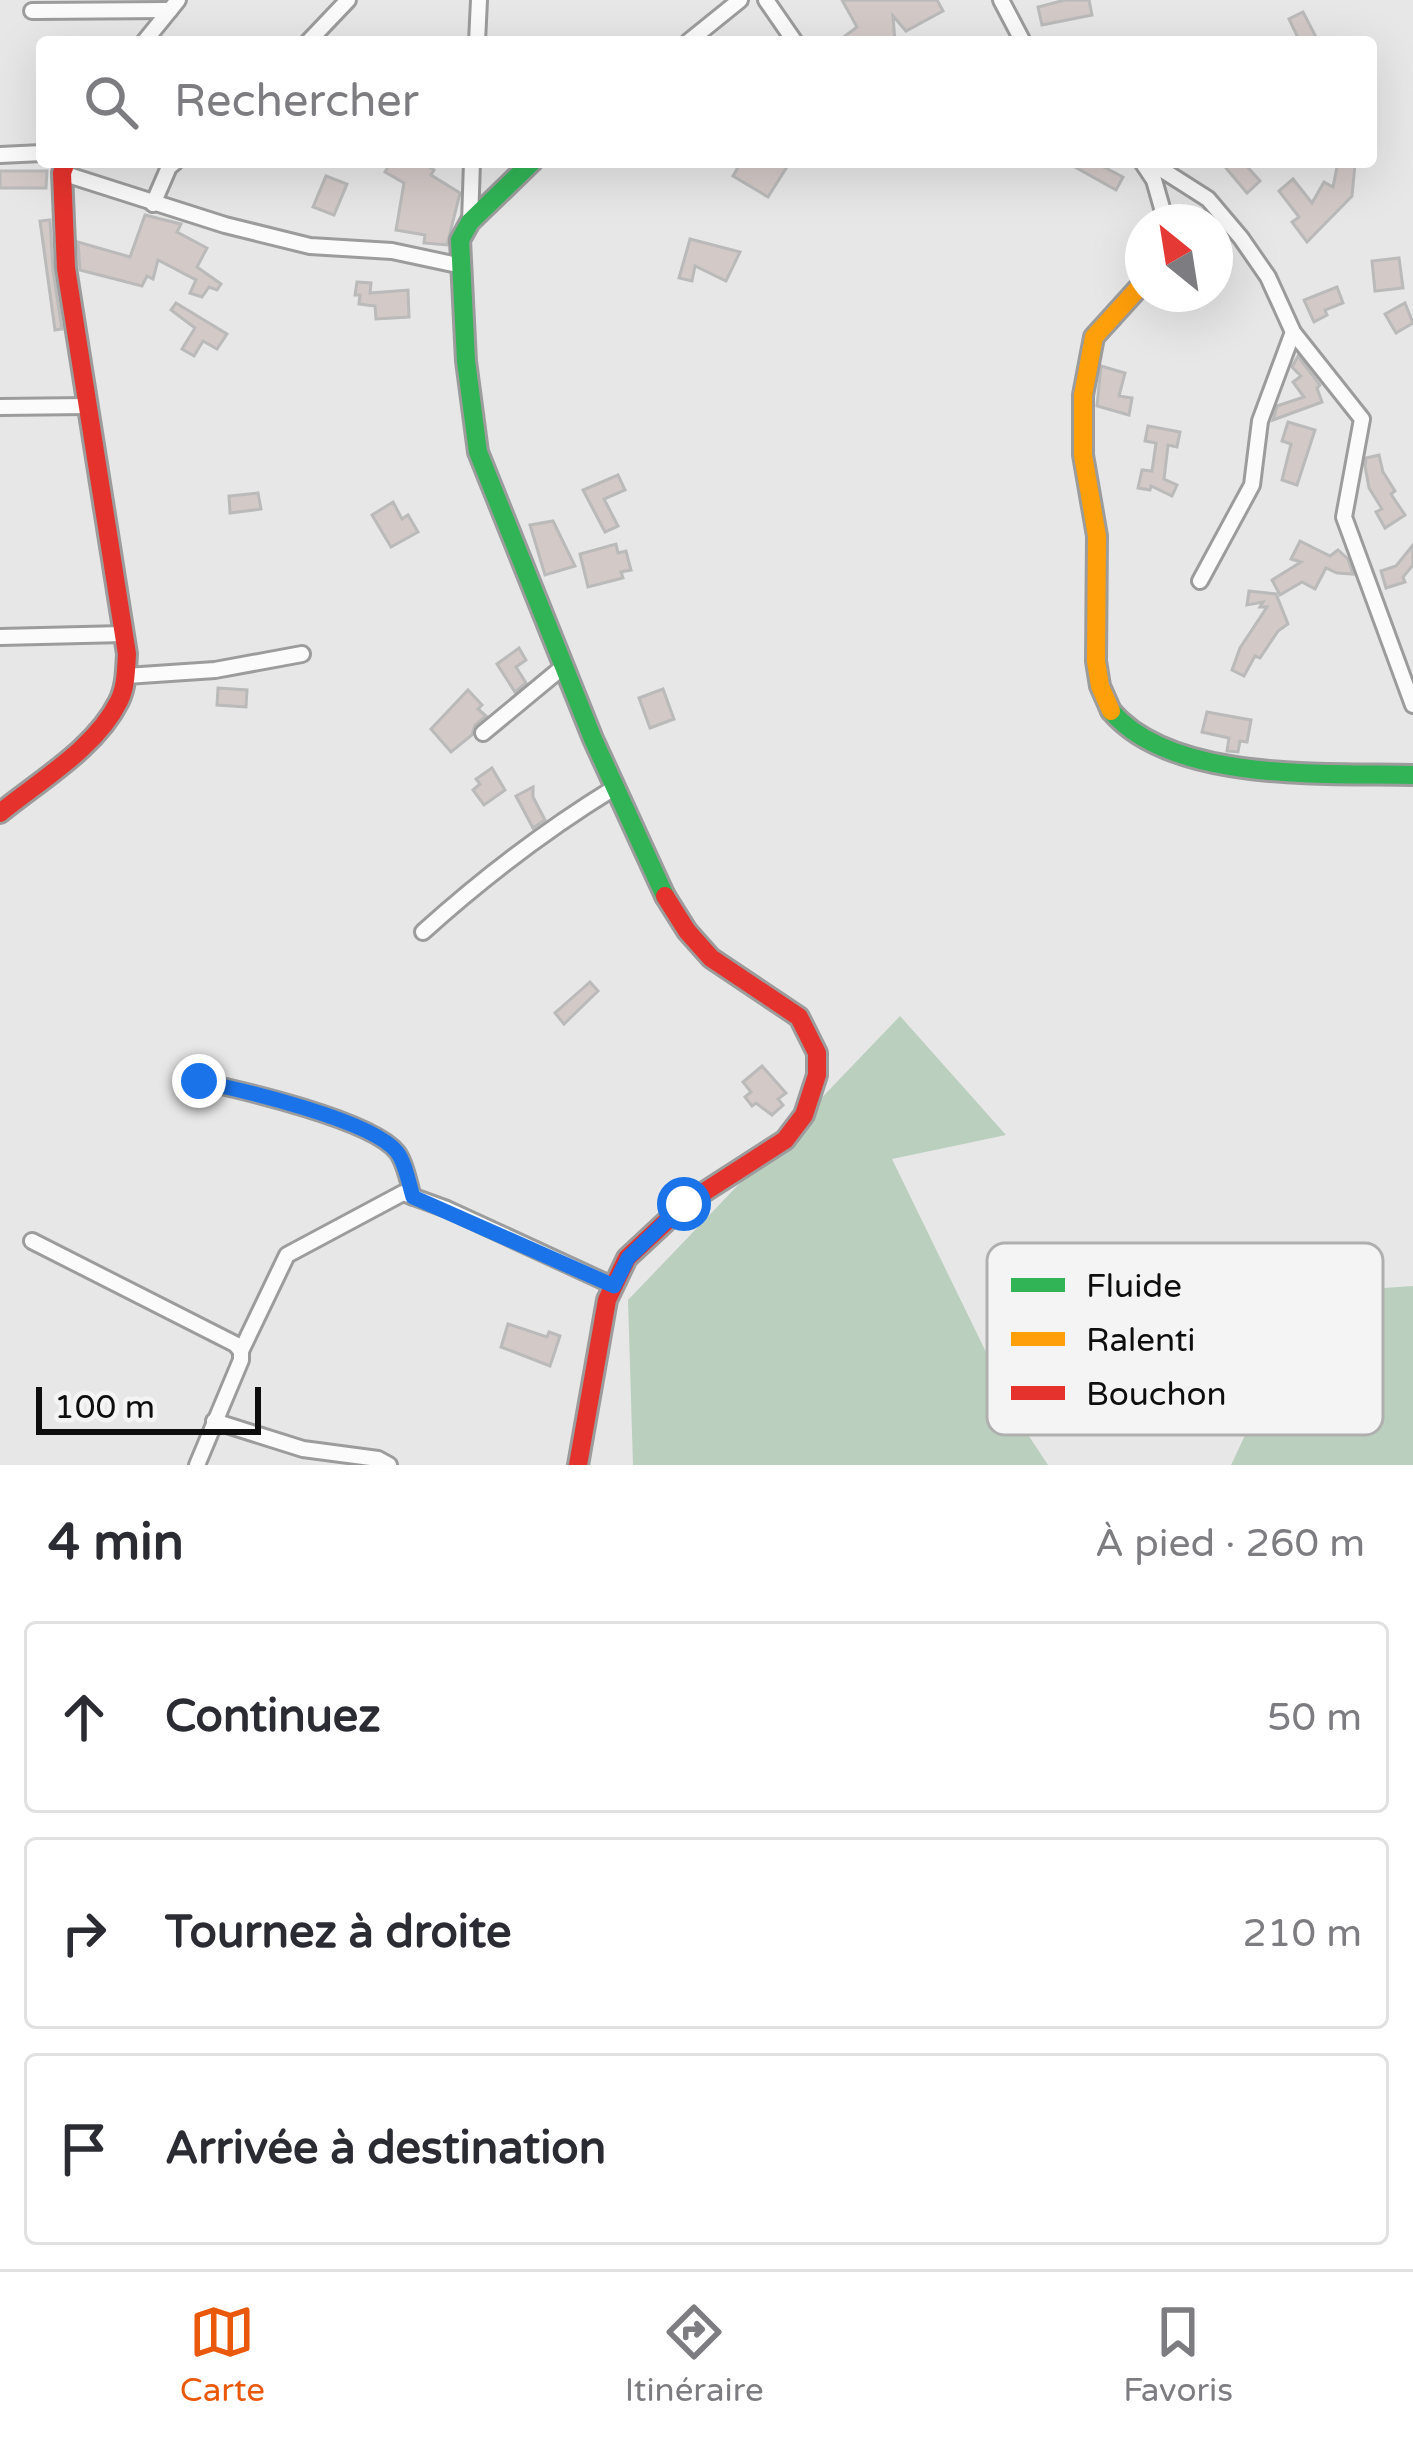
<!DOCTYPE html>
<html lang="fr">
<meta charset="utf-8">
<style>
:root{--surface:#fff;--page:#f2f2f3;--text:#2b2b33;--muted:#7c7c81;--line:#e1e1e2;--accent:#ea580c}
body{margin:0;font-family:"Varela Round",sans-serif;background:var(--page);color:var(--text)}
.compass{position:absolute;left:1125px;top:204px;width:108px;height:108px;border-radius:50%;background:var(--surface);box-shadow:0 12px 48px #0002;rotate:330deg}
.scale{position:absolute;left:36px;bottom:30px;width:225px;box-sizing:border-box;padding-left:12px;border:6px solid #0e0e0f;border-top:0;font-size:33px;line-height:42px;white-space:nowrap;color:#0e0e0f;-webkit-text-stroke:9px #f4f4f5;paint-order:stroke}
.stop{position:absolute;width:36px;height:36px;margin:-27px;border:9px solid #1a73e8;border-radius:50%;background:#fff}
.stop.end{background:#1a73e8;border-color:#fff;box-shadow:0 3px 12px #0008}
.list{margin:0;padding:0;list-style:none}
h2{display:flex;justify-content:space-between;align-items:center;height:156px;margin:0;padding:0 48px;font-size:51px}
h2 small{font-size:39px;font-weight:400;color:var(--muted)}
.list li{display:grid;grid-template-columns:78px 1fr auto;gap:36px;align-items:center;box-sizing:border-box;height:192px;margin:0 24px 24px;padding:0 24px;border:3px solid var(--line);border-radius:12px}
.list b{display:block;font-size:45px;white-space:nowrap}
.list em{font-size:39px;font-style:normal;color:var(--muted)}
.icon{flex:none;width:66px;height:66px;fill:none;stroke:currentColor;stroke-width:2;stroke-linecap:round;stroke-linejoin:round}
.map{position:relative;flex:none;width:1413px;height:1465px;overflow:hidden}
.search{position:absolute;background:var(--surface);box-shadow:0 12px 48px #0002;left:36px;right:36px;top:36px;height:132px;display:flex;align-items:center;gap:30px;box-sizing:border-box;padding:0 42px;border-radius:12px;color:var(--muted);font-size:45px}
.sheet{height:804px;background:var(--surface)}
nav{display:flex;justify-content:space-around;align-items:center;box-sizing:border-box;height:168px;border-top:3px solid var(--line);background:var(--surface);font-size:33px;color:var(--muted)}
nav a{display:grid;justify-items:center;gap:6px}
nav .on{color:var(--accent)}
.map>svg:first-child{display:block}
</style>
<div class="map">
<svg width="1413" height="1465" viewBox="0 0 1413 1465">
<rect width="100%" height="100%" fill="#e7e7e7"/>
<g fill="#bacfbd">
<path d="M 900,1016 L 1006,1135 L 892,1159 L 1021,1424 L 1048,1465 L 633,1465 L 628,1300 Z"/>
<path d="M 1413,1286 L 1413,1465 L 1231,1465 L 1300,1319 L 1369,1289 Z"/>
</g>
<g fill="#d3c9c7" stroke="#bababa" stroke-width="3">
<path d="M 842,0 L 937,0 L 943,11 L 906,31 L 893,16 L 895,42 L 837,42 L 857,27 Z"/>
<path d="M 1065,0 L 1089,0 L 1092,15 L 1042,25 L 1038,7 Z"/>
<path d="M 1303,12 L 1315,35 L 1315,42 L 1300,42 L 1289,19 Z"/>
<path d="M 391,162 L 421,162 L 434,170 L 431,175 L 460,193 L 447,245 L 424,243 L 425,235 L 396,230 L 404,183 L 385,172 Z"/>
<path d="M 741,162 L 790,162 L 768,197 L 733,176 Z"/>
<path d="M 1066,162 L 1104,162 L 1102,166 L 1123,177 L 1116,190 Z"/>
<path d="M 1221,162 L 1243,162 L 1260,181 L 1247,193 Z"/>
<path d="M 1338,162 L 1355,164 L 1352,196 L 1307,242 L 1292,222 L 1299,217 L 1279,191 L 1293,179 L 1312,203 L 1324,182 L 1333,187 Z"/>
<path d="M 0,171 L 47,171 L 46,188 L 0,188 Z"/>
<path d="M 326,176 L 347,184 L 334,215 L 313,207 Z"/>
<path d="M 145,215 L 181,224 L 177,232 L 207,248 L 197,267 L 221,284 L 217,290 L 209,287 L 202,297 L 190,293 L 196,280 L 158,260 L 153,279 L 147,276 L 142,286 L 80,270 L 78,242 L 130,257 Z"/>
<path d="M 50,220 L 53,270 L 62,329 L 55,330 L 40,221 Z"/>
<path d="M 690,239 L 740,252 L 726,281 L 695,266 L 692,281 L 679,278 Z"/>
<path d="M 1399,258 L 1403,288 L 1375,291 L 1372,261 Z"/>
<path d="M 357,282 L 371,283 L 370,293 L 408,290 L 409,317 L 376,319 L 375,306 L 359,304 L 360,295 L 355,295 Z"/>
<path d="M 1337,287 L 1343,303 L 1325,310 L 1327,315 L 1314,322 L 1304,300 Z"/>
<path d="M 176,303 L 227,334 L 217,349 L 203,341 L 194,356 L 182,349 L 195,328 L 171,310 Z"/>
<path d="M 1405,303 L 1413,323 L 1396,333 L 1385,314 Z"/>
<path d="M 1298,356 L 1320,385 L 1317,388 L 1322,402 L 1273,420 L 1277,406 L 1304,397 L 1293,382 L 1301,376 L 1292,367 Z"/>
<path d="M 1101,366 L 1125,373 L 1119,396 L 1132,398 L 1129,415 L 1097,406 Z"/>
<path d="M 1288,422 L 1315,430 L 1297,485 L 1282,480 L 1291,444 L 1282,441 Z"/>
<path d="M 1148,426 L 1180,432 L 1177,447 L 1168,445 L 1164,479 L 1177,485 L 1172,496 L 1151,486 L 1150,490 L 1138,488 L 1142,470 L 1152,471 L 1156,443 L 1145,441 Z"/>
<path d="M 1379,455 L 1383,472 L 1395,491 L 1391,494 L 1405,515 L 1385,528 L 1376,512 L 1382,509 L 1369,488 L 1365,466 L 1366,458 Z"/>
<path d="M 618,475 L 625,490 L 604,499 L 618,526 L 605,532 L 583,490 Z"/>
<path d="M 258,493 L 261,509 L 230,513 L 229,496 Z"/>
<path d="M 393,502 L 402,519 L 408,515 L 418,532 L 391,547 L 372,515 Z"/>
<path d="M 553,521 L 575,566 L 545,575 L 530,525 Z"/>
<path d="M 1300,541 L 1330,556 L 1338,550 L 1348,559 L 1353,574 L 1337,573 L 1326,568 L 1315,589 L 1302,582 L 1280,595 L 1272,580 L 1301,562 L 1291,559 Z"/>
<path d="M 616,544 L 618,553 L 626,551 L 631,570 L 621,572 L 623,578 L 588,587 L 580,554 Z"/>
<path d="M 1413,545 L 1413,565 L 1403,577 L 1405,582 L 1386,588 L 1381,571 L 1396,566 Z"/>
<path d="M 1249,591 L 1276,594 L 1288,624 L 1278,631 L 1260,658 L 1255,656 L 1244,676 L 1232,670 L 1240,648 L 1267,607 L 1260,607 L 1263,602 L 1247,605 Z"/>
<path d="M 519,648 L 526,660 L 516,667 L 526,683 L 515,692 L 497,664 Z"/>
<path d="M 218,688 L 247,690 L 246,707 L 217,705 Z"/>
<path d="M 663,689 L 674,719 L 650,728 L 639,698 Z"/>
<path d="M 468,690 L 482,705 L 478,709 L 486,716 L 475,725 L 472,735 L 451,752 L 431,729 Z"/>
<path d="M 1207,712 L 1251,720 L 1247,742 L 1240,741 L 1238,752 L 1227,751 L 1229,738 L 1202,732 Z"/>
<path d="M 492,768 L 505,790 L 484,805 L 473,790 L 480,784 L 476,779 Z"/>
<path d="M 533,787 L 533,797 L 545,820 L 533,828 L 516,796 Z"/>
<path d="M 590,982 L 598,991 L 564,1024 L 555,1013 Z"/>
<path d="M 762,1066 L 786,1093 L 778,1099 L 783,1105 L 772,1115 L 756,1103 L 752,1106 L 745,1097 L 751,1092 L 743,1082 Z"/>
<path d="M 508,1324 L 547,1337 L 549,1332 L 560,1336 L 550,1366 L 501,1347 Z"/>
</g>
<g fill="none" stroke-linecap="round" stroke-linejoin="round">
<defs>
<g id="street">
<path d="M 766,0 L 795,42"/>
<path d="M 1001,0 L 1023,42"/>
<path d="M 32,11 L 170,10"/>
<path d="M 144,42 L 178,0"/>
<path d="M 308,42 L 348,0"/>
<path d="M 477,42 L 479,0"/>
<path d="M 688,42 L 740,0"/>
<path d="M 0,155 L 42,153"/>
<path d="M 1142,162 L 1154,180 L 1166,222"/>
<path d="M 1150,162 L 1208,199 L 1241,238 L 1268,277 L 1293,332 L 1362,419 L 1344,517 L 1413,705"/>
<path d="M 62,173 L 225,225 L 310,246 L 392,251 L 462,266"/>
<path d="M 153,204 L 169,167 L 175,162"/>
<path d="M 470,222 L 472,162"/>
<path d="M 0,407 L 87,406"/>
<path d="M 1200,581 L 1252,485 L 1260,421 L 1293,332"/>
<path d="M 0,637 L 124,634"/>
<path d="M 126,676 L 215,670 L 302,654"/>
<path d="M 483,733 L 564,666"/>
<path d="M 423,932 C 484,877 544,831 614,788"/>
<path d="M 199,1081 C 241,1090 372,1120 397,1152 C 405,1162 409,1184 413,1197"/>
<path d="M 32,1241 L 235,1344 L 241,1351"/>
<path d="M 214,1421 L 303,1449 L 378,1459 L 389,1465"/>
<path d="M 197,1465 L 241,1360 L 241,1351 L 287,1255 L 403,1193 L 447,1209 L 614,1286"/>
</g>
<g id="fast">
<path d="M 532,162 L 470,222 L 460,240 L 466,361 L 478,452 L 593,739 L 665,896"/>
<path d="M 1111,711 C 1172,783 1327,773 1413,775"/>
</g>
<path id="slow" d="M 1111,711 L 1100,686 L 1096,661 L 1097,536 L 1083,455 L 1083,395 L 1094,337 L 1143,283"/>
<g id="jam">
<path d="M 0,813 C 39,781 96,748 119,701 C 126,687 126,670 127,654 L 66,268 L 62,173 L 66,162"/>
<path d="M 578,1465 L 607,1300 L 627,1258 L 684,1205 L 785,1140 L 804,1115 L 817,1075 L 817,1053 L 799,1017 L 711,958 L 687,931 L 665,896"/>
</g>
</defs>
<use href="#street" stroke="#9c9c9c" stroke-width="20"/>
<use href="#fast" stroke="#9c9c9c" stroke-width="24"/>
<use href="#slow" stroke="#9c9c9c" stroke-width="24"/>
<use href="#jam" stroke="#9c9c9c" stroke-width="24"/>
<use href="#street" stroke="#fbfbfb" stroke-width="14"/>
<use href="#fast" stroke="#30b455" stroke-width="18"/>
<use href="#slow" stroke="#ff9f0a" stroke-width="18"/>
<use href="#jam" stroke="#e5322d" stroke-width="18"/>
</g>
<g fill="none" stroke-linecap="round" stroke-linejoin="round">
<path stroke="#1a73e8" stroke-width="15" d="M 199,1081 C 241,1090 372,1120 397,1152 C 405,1162 409,1184 413,1197 L 614,1286 L 628,1258 L 684,1204"/>
</g>
<rect x="987" y="1243" width="396" height="192" rx="18" fill="#f4f4f5" stroke="#afafb0" stroke-width="3"/>
<rect x="1011" y="1278" width="54" height="14" fill="#30b455"/>
<rect x="1011" y="1332" width="54" height="14" fill="#ff9f0a"/>
<rect x="1011" y="1386" width="54" height="14" fill="#e5322d"/>
<g font-size="33" fill="#0e0e0f">
<text x="1086" y="1297">Fluide</text>
<text x="1086" y="1351">Ralenti</text>
<text x="1086" y="1405">Bouchon</text>
</g>
</svg>
<svg class="compass" viewBox="-18 -18 36 36"><path d="M0-13l5 13h-10z" fill="#e53935"/><path d="M0 13l5-13h-10z" fill="#7c7c81"/></svg>
<div class="scale">100 m</div>
<div class="stop" style="left:684px;top:1204px"></div>
<div class="stop end" style="left:199px;top:1081px"></div>
<div class="search"><svg class="icon" aria-label="search" viewBox="0 0 24 24"><circle cx="10" cy="10" r="6"/><path d="M15 15l6 6"/></svg>Rechercher</div>
</div>
<section class="sheet">
<h2>4 min<small>À pied · 260 m</small></h2>
<ul class="list">
<li><svg class="icon" aria-label="ahead" viewBox="0 0 24 24"><path d="M12 20V5M6 11l6-6 6 6"/></svg><div><b>Continuez</b></div><em>50 m</em></li>
<li><svg class="icon" aria-label="right" viewBox="0 0 24 24"><path d="M7 20v-9h11M14 6l5 5-5 5"/></svg><div><b>Tournez à droite</b></div><em>210 m</em></li>
<li><svg class="icon" aria-label="arrive" viewBox="0 0 24 24"><path d="M6 21V4h12l-3 4 3 4H6"/></svg><div><b>Arrivée à destination</b></div></li>
</ul>
</section>
<nav>
<a class="on"><svg class="icon" aria-label="map" viewBox="0 0 24 24"><path d="M3 6l6-2 6 2 6-2v14l-6 2-6-2-6 2zM9 4v14M15 6v14"/></svg>Carte</a>
<a><svg class="icon" aria-label="directions" viewBox="0 0 24 24"><path d="M12 3l9 9-9 9-9-9zM9 14v-3h6M13 9l2 2-2 2"/></svg>Itinéraire</a>
<a><svg class="icon" aria-label="saved" viewBox="0 0 24 24"><path d="M7 4h10v16l-5-4-5 4z"/></svg>Favoris</a>
</nav>
